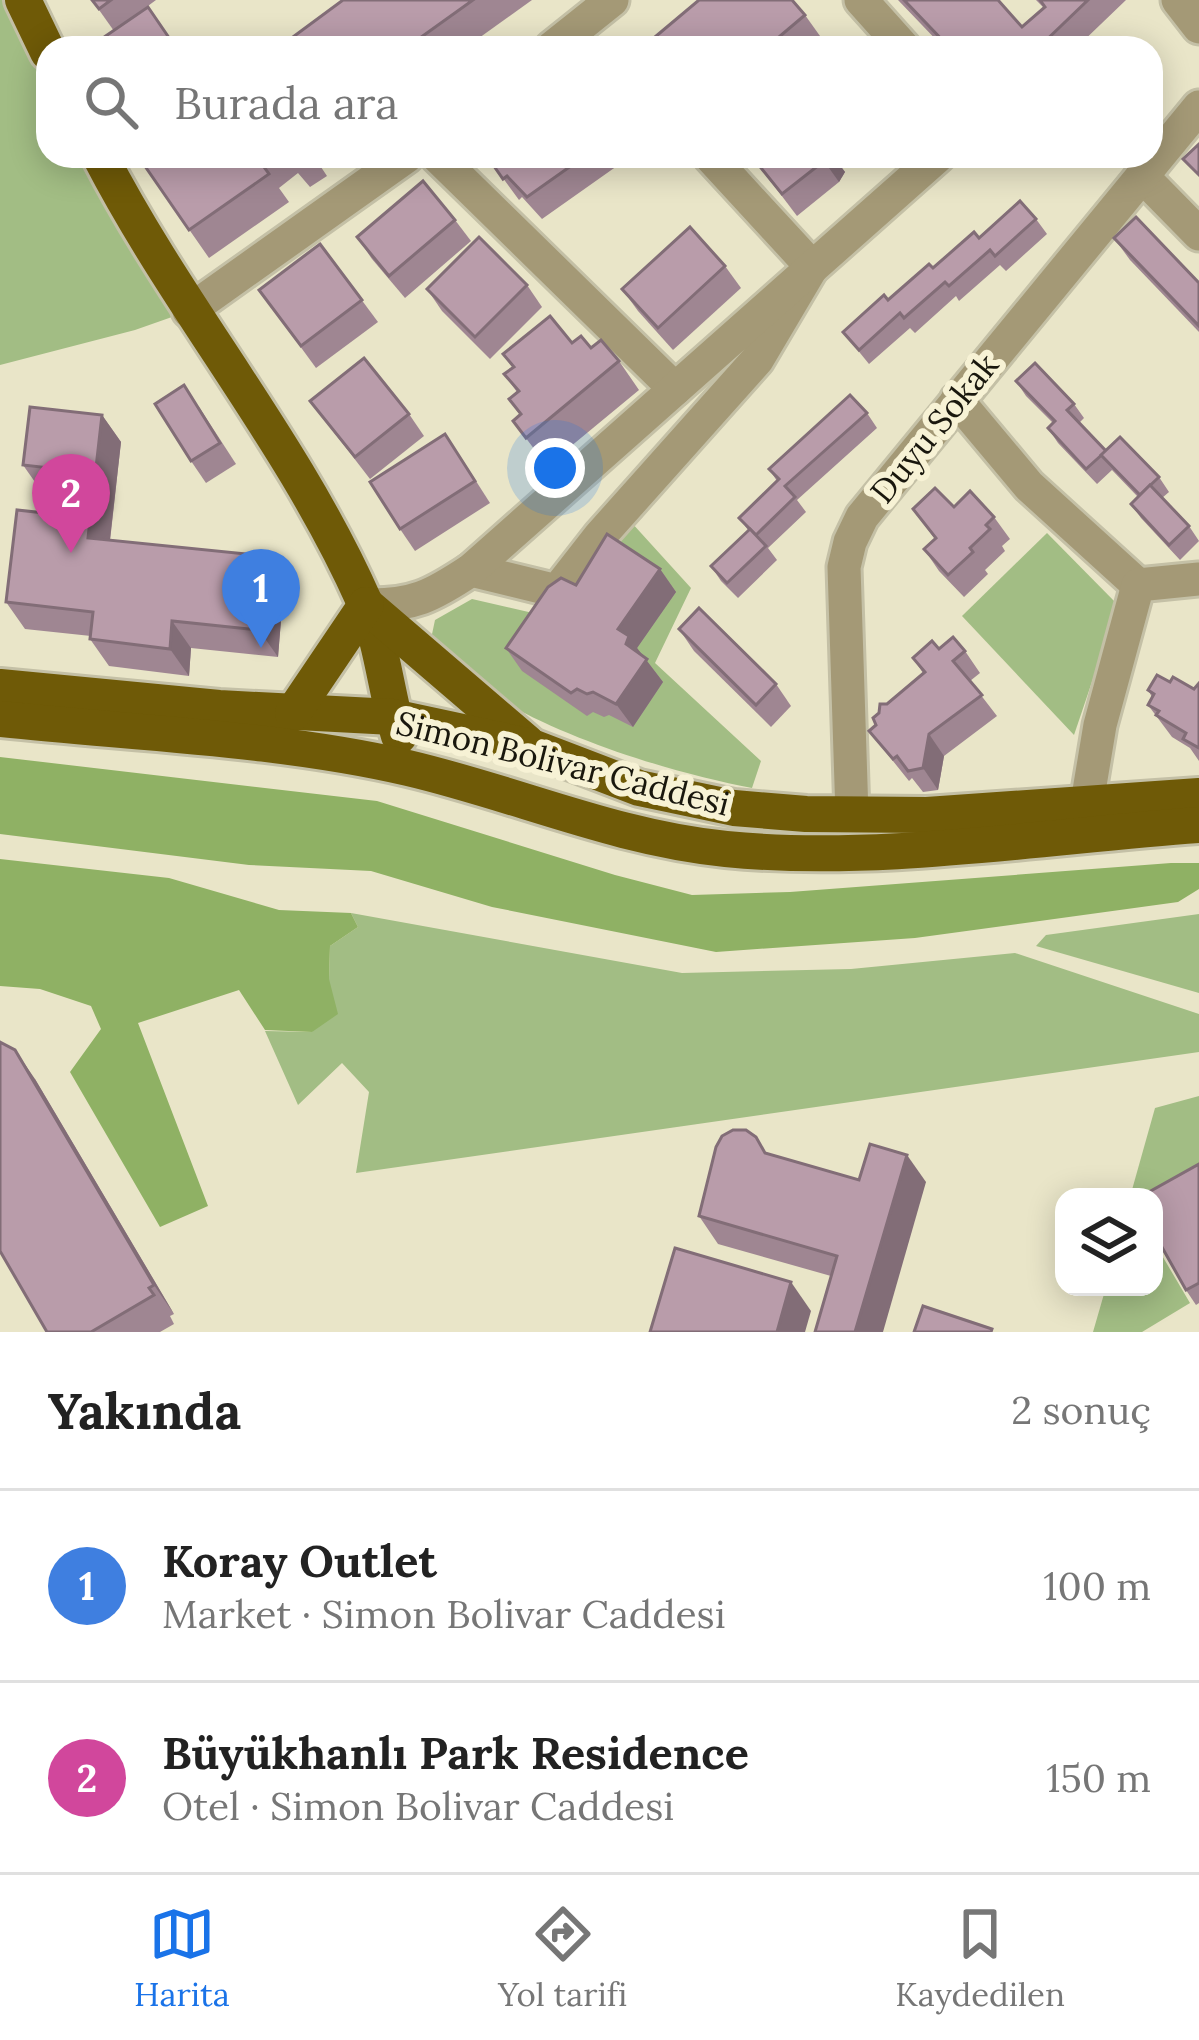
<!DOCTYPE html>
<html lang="tr">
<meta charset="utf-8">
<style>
:root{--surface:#fff;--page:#f2f2f2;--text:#222;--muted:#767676;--line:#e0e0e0;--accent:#1a73e8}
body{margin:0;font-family:Lora,serif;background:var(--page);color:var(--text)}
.controls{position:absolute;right:36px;bottom:36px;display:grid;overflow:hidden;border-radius:24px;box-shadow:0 6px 30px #0003}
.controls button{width:108px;height:108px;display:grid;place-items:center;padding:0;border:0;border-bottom:3px solid var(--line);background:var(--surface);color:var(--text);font:60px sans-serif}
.you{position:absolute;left:555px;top:468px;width:42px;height:42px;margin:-30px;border:9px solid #fff;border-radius:50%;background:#1a73e8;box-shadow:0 0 0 18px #1a73e833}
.badge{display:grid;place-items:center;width:78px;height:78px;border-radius:50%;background:var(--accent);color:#fff;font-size:39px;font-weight:700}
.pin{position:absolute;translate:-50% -99px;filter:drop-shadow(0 3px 6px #0008)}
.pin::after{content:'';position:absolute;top:63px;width:42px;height:36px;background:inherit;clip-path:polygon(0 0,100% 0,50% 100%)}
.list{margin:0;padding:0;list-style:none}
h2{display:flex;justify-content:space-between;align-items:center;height:156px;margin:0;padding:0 48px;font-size:51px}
h2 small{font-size:39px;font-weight:400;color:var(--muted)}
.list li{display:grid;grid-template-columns:78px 1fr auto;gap:36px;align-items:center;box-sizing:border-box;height:192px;padding:0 48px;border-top:3px solid var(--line)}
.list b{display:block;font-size:45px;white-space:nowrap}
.list p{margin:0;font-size:39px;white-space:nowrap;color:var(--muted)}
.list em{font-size:39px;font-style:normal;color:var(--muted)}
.icon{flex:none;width:66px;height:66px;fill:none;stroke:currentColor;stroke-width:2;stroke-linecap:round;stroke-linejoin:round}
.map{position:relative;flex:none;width:1199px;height:1332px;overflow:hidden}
.search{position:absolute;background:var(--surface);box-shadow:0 6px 30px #0003;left:36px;right:36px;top:36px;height:132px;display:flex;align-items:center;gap:30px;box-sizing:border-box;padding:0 42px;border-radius:36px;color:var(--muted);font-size:45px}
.sheet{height:540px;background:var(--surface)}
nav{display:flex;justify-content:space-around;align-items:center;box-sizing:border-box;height:168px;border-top:3px solid var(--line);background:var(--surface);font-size:33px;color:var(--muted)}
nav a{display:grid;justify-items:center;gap:6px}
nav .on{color:var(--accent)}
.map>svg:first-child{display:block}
</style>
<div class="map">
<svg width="1199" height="1332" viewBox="0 0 1199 1332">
<rect width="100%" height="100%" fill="#e9e5c8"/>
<g fill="#a2bd84">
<path d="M 0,0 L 23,0 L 48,52 L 48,156 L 100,156 L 189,311 L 135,330 L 0,365 Z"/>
<path d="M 631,522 L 691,588 L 655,663 L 761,761 L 752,788 C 667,772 528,729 462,673 C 450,664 441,650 431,639 L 435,620 L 472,599 L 546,616 Z"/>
<path d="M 1047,533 L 1118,605 L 1074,735 L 962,616 Z"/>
<path d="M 351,913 L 682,973 L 851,969 L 1015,953 L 1199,1014 L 1199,1052 L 356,1173 L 369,1092 L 342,1063 L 298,1105 L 265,1031 L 312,1032 L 329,979 L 330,946 L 358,927 Z"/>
<path d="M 1199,914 L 1199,993 L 1036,946 L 1046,935 Z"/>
<path d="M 1199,1096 L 1199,1175 L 1154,1197 L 1130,1197 L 1155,1108 Z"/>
<path d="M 1154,1242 L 1190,1303 L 1142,1332 L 1093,1332 L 1106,1287 L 1154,1287 Z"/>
</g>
<g fill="#8fb164">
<path d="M 0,757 L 377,801 L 615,875 L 692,895 L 790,892 L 1171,863 L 1199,863 L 1199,889 L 1178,902 L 915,938 L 716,952 L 492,907 L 371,871 L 249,865 L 0,834 Z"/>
<path d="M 0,859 L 169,878 L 279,910 L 351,913 L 358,927 L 330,946 L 329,979 L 338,1014 L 312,1032 L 265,1030 L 239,990 L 138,1023 L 208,1206 L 160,1227 L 70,1072 L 101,1029 L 91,1006 L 40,989 L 0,986 Z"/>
</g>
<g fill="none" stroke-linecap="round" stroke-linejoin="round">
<defs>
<g id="minor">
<path d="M 861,0 L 904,48"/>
<path d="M 1178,0 L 1199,27"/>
<path d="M 552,48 L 612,0"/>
<path d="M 437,156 L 675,389"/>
<path d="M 1142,176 L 1199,234"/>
<path d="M 189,311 L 407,156"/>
<path d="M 957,400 L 1029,486 L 1138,585"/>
<path d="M 471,570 L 557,591 L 600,536 L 757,360 L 812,267 L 710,156"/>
<path d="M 366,605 C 413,606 432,596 471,570 L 938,156"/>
<path d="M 1087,803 L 1100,725 L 1138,585 L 1199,579"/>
<path d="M 852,815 L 844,567 L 850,542 L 862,517 L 1199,107"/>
</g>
<g id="major">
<path d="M 23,0 L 48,52"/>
<path d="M 100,156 C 179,309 294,443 364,601 C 382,642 386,692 399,736"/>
<path d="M 366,605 L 527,743"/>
<path d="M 0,687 L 219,708 L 393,717 L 532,747 L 639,788 L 734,808 L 806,814 L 927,815 L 1199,796"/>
<path d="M 293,713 L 366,605"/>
<path d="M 0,719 C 132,733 279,738 408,768 C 515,793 615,838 726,849 C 877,864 1047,836 1199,825"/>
</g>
</defs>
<use href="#minor" stroke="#c4c0a6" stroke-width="39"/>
<use href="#major" stroke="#c4c0a6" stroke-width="42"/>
<use href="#minor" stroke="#a49976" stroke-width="33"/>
<use href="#major" stroke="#6f5a07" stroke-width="36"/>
</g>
<g fill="#9f8692">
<path d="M 92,0 L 156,0 L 114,31 Z"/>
<path d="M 343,0 L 532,0 L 465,48 L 278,48 Z"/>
<path d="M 898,0 L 998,0 L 1022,27 L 1044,8 L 1036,0 L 1126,0 L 1076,48 L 944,48 Z"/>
<path d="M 805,15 L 825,43 L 819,48 L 663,48 L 655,37 Z"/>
<path d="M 138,156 L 324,156 L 317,161 L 327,176 L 310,187 L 298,173 L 279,188 L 289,202 L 209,258 Z"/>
<path d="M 487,156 L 611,156 L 617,166 L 542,219 L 522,197 L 519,200 Z"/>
<path d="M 766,156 L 833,156 L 845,172 L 839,182 L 797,216 L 757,163 Z"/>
<path d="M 1036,219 L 1047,234 L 1006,271 L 1000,265 L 959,301 L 956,296 L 915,333 L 910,328 L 869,364 L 843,332 L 979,238 Z"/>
<path d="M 455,220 L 471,241 L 405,298 L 372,259 L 357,237 Z"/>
<path d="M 1114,238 L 1199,283 L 1199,332 L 1130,260 Z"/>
<path d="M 320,244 L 378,322 L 316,368 L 259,290 Z"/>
<path d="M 725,266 L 741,288 L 673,350 L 638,311 L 622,289 Z"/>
<path d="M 527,285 L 542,307 L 490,359 L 442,311 L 427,289 Z"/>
<path d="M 572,343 L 591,348 L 619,361 L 639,390 L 547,466 L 513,421 L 520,415 L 509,399 L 517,392 L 504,374 L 513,367 L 503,354 Z"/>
<path d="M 1016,381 L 1074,404 L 1084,418 L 1079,423 L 1106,451 L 1159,477 L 1169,492 L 1162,498 L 1189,526 L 1199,541 L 1180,560 L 1141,518 L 1131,504 L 1138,497 L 1112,470 L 1097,484 L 1058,443 L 1048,428 L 1053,423 L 1026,396 Z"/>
<path d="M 310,401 L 409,414 L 424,436 L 370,479 Z"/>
<path d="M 199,407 L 236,464 L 206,483 L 191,461 Z"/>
<path d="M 867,413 L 877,428 L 797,500 L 806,512 L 768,548 L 777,560 L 738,598 L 721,581 L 711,566 L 748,530 L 739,518 L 777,481 L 769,469 Z"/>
<path d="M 102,415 L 121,442 L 110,541 L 265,556 L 284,583 L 278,657 L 191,648 L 189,676 L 109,666 L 90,639 L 91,636 L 25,629 L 6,602 L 45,513 L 47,493 L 42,492 L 23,465 Z"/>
<path d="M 460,456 L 490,503 L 415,551 L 400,529 Z"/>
<path d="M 954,507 L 994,517 L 1010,539 L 1002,546 L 1005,551 L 985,570 L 988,574 L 964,597 L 939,571 L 924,549 L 935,539 L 913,509 Z"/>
<path d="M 660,569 L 676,592 L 637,648 L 663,682 L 633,727 L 609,715 L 604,717 L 593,712 L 587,716 L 522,671 L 506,648 L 576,585 Z"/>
<path d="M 679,629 L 776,684 L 791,706 L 771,727 L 694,651 Z"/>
<path d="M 939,649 L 965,651 L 980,673 L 970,681 L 997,716 L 944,756 L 938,790 L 923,792 L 912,778 L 909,781 L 869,731 L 876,725 L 887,704 L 923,673 L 913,658 Z"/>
<path d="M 1199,683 L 1199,761 L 1190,748 L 1172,737 L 1148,705 L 1152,697 L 1148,690 L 1194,689 Z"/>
<path d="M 35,1079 L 174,1314 L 170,1316 L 174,1324 L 160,1332 L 47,1332 Z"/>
<path d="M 768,1154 L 859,1180 L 926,1182 L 831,1276 L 718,1244 L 699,1216 Z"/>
<path d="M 1199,1164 L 1199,1303 L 1196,1305 L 1186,1290 Z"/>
</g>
<g fill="#826d77">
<path d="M 826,156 L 833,156 L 845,172 L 839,182 L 824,161 Z"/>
<path d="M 102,415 L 121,442 L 107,565 L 88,538 Z"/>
<path d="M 265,556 L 284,583 L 278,657 L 259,630 Z"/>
<path d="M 660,569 L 676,592 L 637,648 L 663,682 L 633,727 L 616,704 L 626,644 L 618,629 Z"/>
<path d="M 172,621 L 191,648 L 189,676 L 170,649 Z"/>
<path d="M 929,734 L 944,756 L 938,790 L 923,768 Z"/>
<path d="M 15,1050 L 35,1079 L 174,1314 L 154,1285 Z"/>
<path d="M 907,1155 L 926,1182 L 883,1332 L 855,1332 Z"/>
<path d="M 791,1282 L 811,1311 L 805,1332 L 777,1332 Z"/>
</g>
<g fill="#b99caa" stroke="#826d77" stroke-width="3">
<path d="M 92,0 L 111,0 L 99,9 Z"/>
<path d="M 343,0 L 473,0 L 406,48 L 278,48 Z"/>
<path d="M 699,0 L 792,0 L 805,15 L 766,48 L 665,48 L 655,37 Z"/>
<path d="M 904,0 L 998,0 L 1022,27 L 1045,7 L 1040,0 L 1088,0 L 1038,48 L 950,48 Z"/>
<path d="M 148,7 L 176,48 L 96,48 L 94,44 Z"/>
<path d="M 1199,144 L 1199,175 L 1183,159 Z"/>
<path d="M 138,156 L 264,156 L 259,160 L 269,174 L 189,230 Z"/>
<path d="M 487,156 L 585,156 L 527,197 L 507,176 L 503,179 Z"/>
<path d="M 766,156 L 826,156 L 824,161 L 782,194 L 757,163 Z"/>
<path d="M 423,181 L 455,220 L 389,276 L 357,237 Z"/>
<path d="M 1020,201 L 1036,219 L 995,256 L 990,250 L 949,286 L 945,282 L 904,318 L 900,313 L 859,350 L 843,332 L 884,295 L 888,300 L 929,264 L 933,268 L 974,232 L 979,238 Z"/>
<path d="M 1136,217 L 1199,283 L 1199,326 L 1114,238 Z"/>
<path d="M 690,227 L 725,266 L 658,328 L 622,289 Z"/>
<path d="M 479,237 L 527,285 L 475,337 L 427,289 Z"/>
<path d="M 320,244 L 362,300 L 301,346 L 259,290 Z"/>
<path d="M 550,316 L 572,343 L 581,336 L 591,348 L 601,340 L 619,361 L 526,438 L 513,421 L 521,414 L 509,399 L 519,391 L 504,374 L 514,367 L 503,354 Z"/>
<path d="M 364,358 L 409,414 L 355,457 L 310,401 Z"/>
<path d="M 1035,363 L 1074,404 L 1067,410 L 1106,451 L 1086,469 L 1048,428 L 1055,421 L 1016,381 Z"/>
<path d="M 184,385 L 220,443 L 191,461 L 155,404 Z"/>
<path d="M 850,395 L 867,413 L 785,486 L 795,497 L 756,535 L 739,518 L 779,479 L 769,469 Z"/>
<path d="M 30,407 L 102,415 L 88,538 L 265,556 L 259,630 L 172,621 L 170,649 L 90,639 L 93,612 L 6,602 L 17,510 L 45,513 L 50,468 L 23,465 Z"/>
<path d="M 445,434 L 475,481 L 400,529 L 370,482 Z"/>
<path d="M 1120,437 L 1159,477 L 1140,495 L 1101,455 Z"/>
<path d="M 1150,485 L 1189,526 L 1169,545 L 1131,504 Z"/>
<path d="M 935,488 L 954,507 L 970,491 L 994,517 L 986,525 L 990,529 L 970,548 L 973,552 L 948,575 L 924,549 L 936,538 L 913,509 Z"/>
<path d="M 750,529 L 766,546 L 727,583 L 711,566 Z"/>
<path d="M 607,534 L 660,569 L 618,629 L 629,636 L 626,644 L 647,659 L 616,704 L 593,692 L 587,694 L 577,689 L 571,693 L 506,648 L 548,587 L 561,578 L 576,585 Z"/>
<path d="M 699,608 L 776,684 L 756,705 L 679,629 Z"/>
<path d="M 953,637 L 965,651 L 953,661 L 982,695 L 929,734 L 923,768 L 908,771 L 897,756 L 893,759 L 869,731 L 876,725 L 873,718 L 879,713 L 880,704 L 887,704 L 925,672 L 913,658 L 932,641 L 939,649 Z"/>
<path d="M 1157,675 L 1170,682 L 1173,677 L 1194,689 L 1199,683 L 1199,748 L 1183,739 L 1186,733 L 1156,715 L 1159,711 L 1148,705 L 1154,694 L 1148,690 Z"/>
<path d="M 0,1042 L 15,1050 L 154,1285 L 149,1288 L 154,1295 L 91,1332 L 47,1332 L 0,1251 Z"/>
<path d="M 733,1130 L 746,1130 L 756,1137 L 765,1153 L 859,1180 L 870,1144 L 907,1155 L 855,1332 L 815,1332 L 837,1256 L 699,1216 L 716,1147 L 722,1136 Z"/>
<path d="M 1199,1164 L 1199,1283 L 1186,1290 L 1154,1233 L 1154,1197 L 1140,1197 Z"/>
<path d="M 675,1248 L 791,1282 L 777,1332 L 650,1332 Z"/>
<path d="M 923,1306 L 992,1329 L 991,1332 L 914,1332 Z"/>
</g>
<g text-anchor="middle" stroke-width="12" stroke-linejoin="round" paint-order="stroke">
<g font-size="33" fill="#19170d" stroke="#f7f2d5">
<text transform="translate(934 428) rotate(-51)" y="12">Duyu Sokak</text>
<text transform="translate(563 763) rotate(14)" y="12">Simon Bolivar Caddesi</text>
</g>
</g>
</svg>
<div class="controls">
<button><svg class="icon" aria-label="layers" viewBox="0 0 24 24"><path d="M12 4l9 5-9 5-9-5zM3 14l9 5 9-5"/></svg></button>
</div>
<div class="you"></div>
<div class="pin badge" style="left:261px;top:648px;background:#3f7fe0">1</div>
<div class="pin badge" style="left:71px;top:553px;background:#d1479c">2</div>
<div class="search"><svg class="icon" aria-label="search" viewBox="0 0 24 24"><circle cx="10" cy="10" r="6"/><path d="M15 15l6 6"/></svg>Burada ara</div>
</div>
<section class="sheet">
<h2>Yakında<small>2 sonuç</small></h2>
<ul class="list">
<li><span class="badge" style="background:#3f7fe0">1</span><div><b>Koray Outlet</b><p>Market · Simon Bolivar Caddesi</p></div><em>100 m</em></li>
<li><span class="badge" style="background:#d1479c">2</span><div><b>Büyükhanlı Park Residence</b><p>Otel · Simon Bolivar Caddesi</p></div><em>150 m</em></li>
</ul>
</section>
<nav>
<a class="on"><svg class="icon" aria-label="map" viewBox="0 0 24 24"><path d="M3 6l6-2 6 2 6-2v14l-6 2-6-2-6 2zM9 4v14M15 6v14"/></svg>Harita</a>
<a><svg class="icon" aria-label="directions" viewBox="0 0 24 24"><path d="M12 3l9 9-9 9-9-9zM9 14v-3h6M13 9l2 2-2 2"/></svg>Yol tarifi</a>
<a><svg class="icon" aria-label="saved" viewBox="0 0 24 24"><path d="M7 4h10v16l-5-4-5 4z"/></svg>Kaydedilen</a>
</nav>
